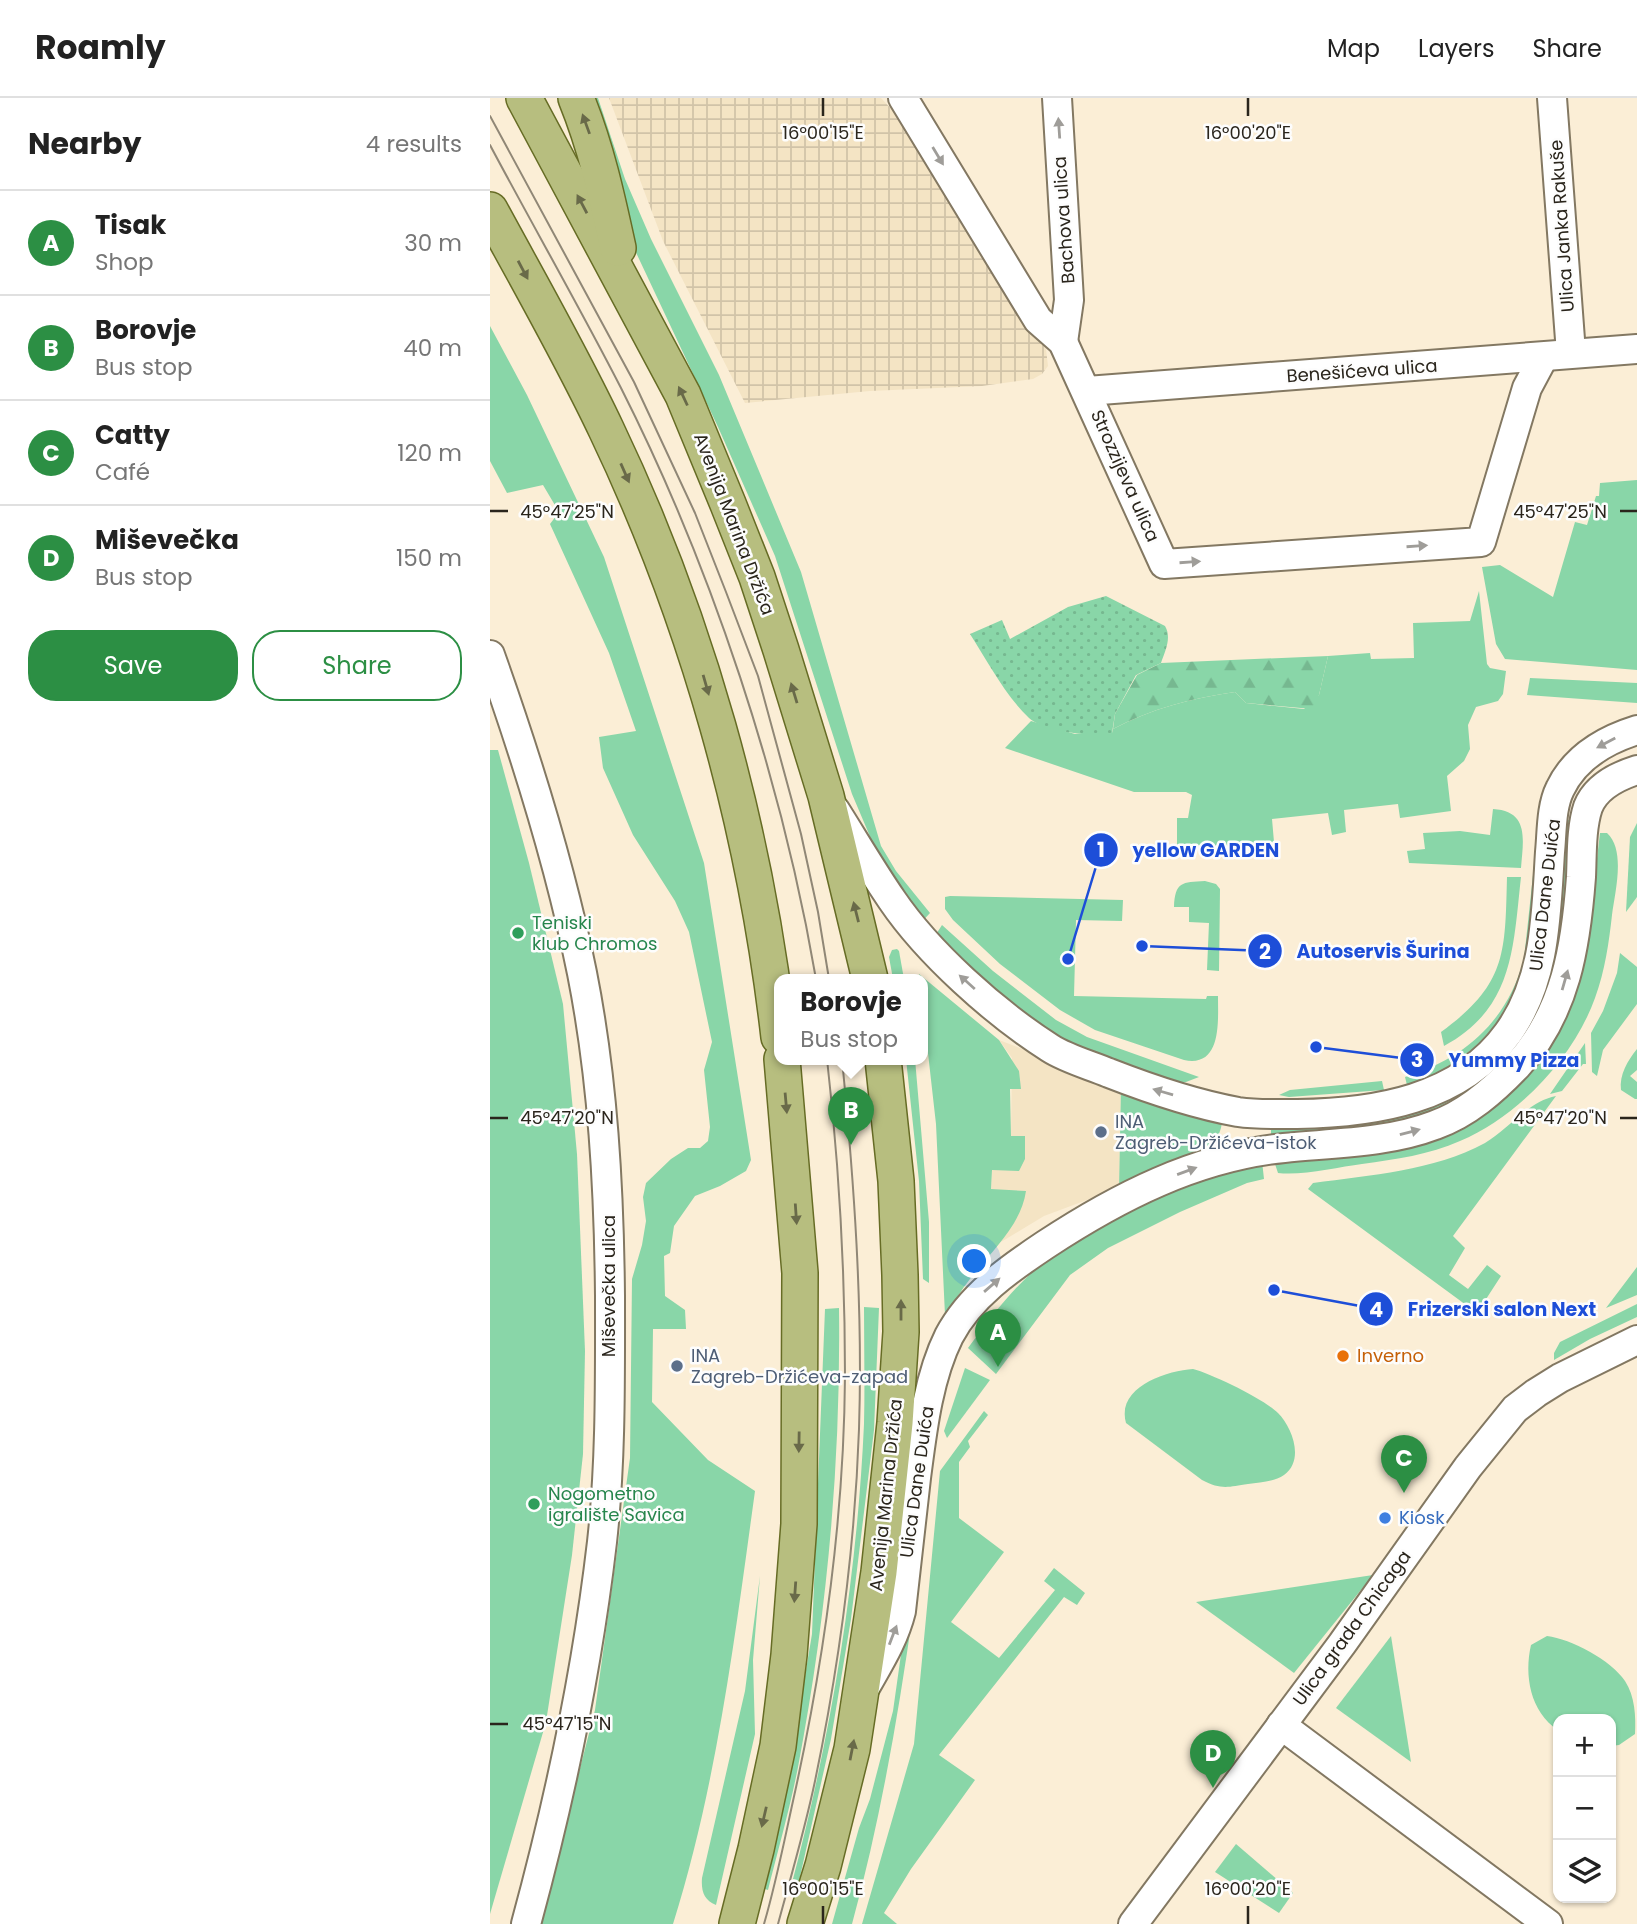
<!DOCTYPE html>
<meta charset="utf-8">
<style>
:root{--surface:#fff;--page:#f6f6f6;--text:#222;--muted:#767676;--line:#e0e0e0;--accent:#2c8f44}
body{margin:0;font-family:Poppins,sans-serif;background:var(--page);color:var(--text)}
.controls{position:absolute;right:21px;bottom:21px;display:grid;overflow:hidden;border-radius:14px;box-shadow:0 2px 5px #0004}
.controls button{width:63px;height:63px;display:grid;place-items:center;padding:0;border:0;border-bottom:2px solid var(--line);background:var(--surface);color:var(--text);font:35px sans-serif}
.you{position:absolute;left:485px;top:1164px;width:24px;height:24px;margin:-18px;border:5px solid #fff;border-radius:50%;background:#1a73e8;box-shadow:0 0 0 10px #1a73e833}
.badge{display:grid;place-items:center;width:46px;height:46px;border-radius:50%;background:var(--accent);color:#fff;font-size:23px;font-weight:700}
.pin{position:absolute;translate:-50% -58px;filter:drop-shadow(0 2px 4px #0008)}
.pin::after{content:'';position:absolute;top:37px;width:24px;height:21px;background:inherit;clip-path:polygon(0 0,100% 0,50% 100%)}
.popup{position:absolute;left:284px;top:876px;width:154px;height:91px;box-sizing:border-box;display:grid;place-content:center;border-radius:14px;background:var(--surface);filter:drop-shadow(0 2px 5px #0005);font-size:23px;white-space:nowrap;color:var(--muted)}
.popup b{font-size:26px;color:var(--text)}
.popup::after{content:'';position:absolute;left:50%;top:100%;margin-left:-14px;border:14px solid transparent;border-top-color:var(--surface)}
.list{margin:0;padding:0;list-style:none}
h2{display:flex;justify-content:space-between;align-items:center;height:91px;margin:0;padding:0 28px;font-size:30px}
h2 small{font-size:23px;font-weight:400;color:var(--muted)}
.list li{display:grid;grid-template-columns:46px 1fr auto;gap:21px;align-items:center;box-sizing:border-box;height:105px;padding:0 28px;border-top:2px solid var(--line)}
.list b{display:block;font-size:26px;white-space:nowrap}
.list p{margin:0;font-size:23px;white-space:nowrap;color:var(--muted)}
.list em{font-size:23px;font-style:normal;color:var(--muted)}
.actions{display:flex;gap:14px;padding:21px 28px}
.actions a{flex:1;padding:16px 0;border:2px solid var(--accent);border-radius:28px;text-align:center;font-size:24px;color:var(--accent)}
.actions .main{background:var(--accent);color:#fff}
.icon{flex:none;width:38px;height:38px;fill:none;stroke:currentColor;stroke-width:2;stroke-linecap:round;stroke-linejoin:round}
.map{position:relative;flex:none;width:1147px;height:1826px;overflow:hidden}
header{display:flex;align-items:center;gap:42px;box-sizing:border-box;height:98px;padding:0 35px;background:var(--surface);border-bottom:2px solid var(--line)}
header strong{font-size:33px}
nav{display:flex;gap:38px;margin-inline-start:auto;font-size:24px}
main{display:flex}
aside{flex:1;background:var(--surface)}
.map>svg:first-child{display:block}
</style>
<header>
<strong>Roamly</strong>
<nav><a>Map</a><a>Layers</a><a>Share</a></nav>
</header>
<main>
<aside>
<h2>Nearby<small>4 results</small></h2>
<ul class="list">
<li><span class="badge">A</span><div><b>Tisak</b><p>Shop</p></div><em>30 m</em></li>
<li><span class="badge">B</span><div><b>Borovje</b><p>Bus stop</p></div><em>40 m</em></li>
<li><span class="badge">C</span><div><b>Catty</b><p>Café</p></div><em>120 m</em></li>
<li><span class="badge">D</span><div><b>Miševečka</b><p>Bus stop</p></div><em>150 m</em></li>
</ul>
<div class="actions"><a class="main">Save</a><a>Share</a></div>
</aside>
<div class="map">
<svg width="1147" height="1826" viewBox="0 0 1147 1826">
<defs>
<pattern id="industrial-grid" width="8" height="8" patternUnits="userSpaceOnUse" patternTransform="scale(1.75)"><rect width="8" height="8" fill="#f4e4c4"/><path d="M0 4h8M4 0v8" fill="none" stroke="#d1c3a8"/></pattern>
<pattern id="forest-firs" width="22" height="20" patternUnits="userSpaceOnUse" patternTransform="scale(1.75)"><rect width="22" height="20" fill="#89d6a8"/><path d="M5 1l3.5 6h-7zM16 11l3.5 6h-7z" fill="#76b890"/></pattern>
<pattern id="garden-dots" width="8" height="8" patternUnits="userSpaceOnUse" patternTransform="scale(1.75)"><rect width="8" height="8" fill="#89d6a8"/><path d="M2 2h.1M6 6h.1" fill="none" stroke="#76b890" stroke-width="1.8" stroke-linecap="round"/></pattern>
</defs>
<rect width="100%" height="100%" fill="#fbeed6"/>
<path fill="#f4e4c4" d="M 509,942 L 631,989 L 629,1090 L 554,1118 L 511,1144 L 528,1117 L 535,1093 L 501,1092 L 502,1072 L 535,1039 L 521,1038 L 522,960 Z"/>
<path fill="url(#industrial-grid)" d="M 119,0 L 391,0 L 426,37 L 520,186 L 556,251 L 558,268 L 552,276 L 543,281 L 492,288 L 380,293 L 255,305 L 173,143 Z"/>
<g fill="#89d6a8">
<path d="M 97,0 L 108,0 L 135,81 L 161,141 L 229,277 L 311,474 L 391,748 L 406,773 L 440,815 L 428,828 L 387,755 L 362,696 L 285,458 L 228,329 L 142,146 Z"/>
<path d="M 0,228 L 37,297 L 114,459 L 214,765 L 261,1062 L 256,1073 L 230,1088 L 205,1098 L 184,1128 L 180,1155 L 174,1158 L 175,1198 L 195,1212 L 196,1231 L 163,1231 L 162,1304 L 218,1362 L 265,1393 C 245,1538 227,1686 183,1826 L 50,1826 L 105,1612 L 140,1360 L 142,1181 L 152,1147 L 156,1123 L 153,1099 L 156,1085 L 181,1061 L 198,1050 L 210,1050 L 218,1043 L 220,1029 L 214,972 L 222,944 L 199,834 L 185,803 L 143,737 L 113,670 L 109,639 L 146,633 L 119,555 L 60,426 L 69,414 L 53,387 L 17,395 L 0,363 Z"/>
<path d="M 1147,382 L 1147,572 L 1015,561 L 1006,546 L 992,469 L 1010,467 L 1063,499 L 1085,424 L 1097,427 L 1106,398 L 1109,398 L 1110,385 Z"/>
<path d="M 989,493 L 997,566 L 1000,570 L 1016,573 L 1013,596 L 1008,603 L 986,609 L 978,627 L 980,651 L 974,663 L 957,678 L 961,713 L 910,720 L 908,706 L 854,712 L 856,734 L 842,737 L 838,715 L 782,721 L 784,744 L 758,748 L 687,747 L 687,720 L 698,720 L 702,697 L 696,694 L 644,694 L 515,650 L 541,623 L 585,636 L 622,635 L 623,631 C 660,611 703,600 745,594 L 756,605 L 814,611 L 829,597 L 838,558 L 880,555 L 881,561 L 924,560 L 923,525 L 980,523 Z"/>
<path d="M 1040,580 L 1147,585 L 1147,605 L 1037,597 Z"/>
<path d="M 0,652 L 8,652 L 39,765 L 73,906 L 87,1056 L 95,1253 L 93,1356 L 82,1457 L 56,1624 L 0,1816 Z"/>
<path d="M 1003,711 C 1040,713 1033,743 1031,770 L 919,765 L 917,753 L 935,751 L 933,735 L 970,733 L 1000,737 Z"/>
<path d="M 1078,722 L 1081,722 C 1079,759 1078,797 1073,834 C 1071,852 1065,869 1059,886 C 1032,962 976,1007 898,1027 L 783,1038 L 781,1036 L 781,1023 L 872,1020 L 1014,950 Z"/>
<path d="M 1147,725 L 1147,799 L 1136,814 L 1140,739 Z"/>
<path d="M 1110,735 L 1117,735 C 1136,752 1125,794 1122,817 C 1119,844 1115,873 1105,900 C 1084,959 1028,1019 970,1043 C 939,1057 906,1061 872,1066 C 848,1069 812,1078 788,1075 L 784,1063 L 1003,1003 L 1101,812 Z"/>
<path d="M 1049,746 L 1041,845 L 1021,905 L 1003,933 L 970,965 L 942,979 L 917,987 L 915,979 C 976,960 1017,923 1034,861 L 1046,749 Z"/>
<path d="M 1017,779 L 1031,779 C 1023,850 1024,910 954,948 L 951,934 C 1017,886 1015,855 1017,779 Z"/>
<path d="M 715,783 L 726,786 L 730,791 L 729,873 L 717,872 L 719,825 L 699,824 L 699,809 L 684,809 C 685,784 692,784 715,783 Z"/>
<path d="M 460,798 L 633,802 L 632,823 L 586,822 L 584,898 L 716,901 L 717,898 L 728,898 C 728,923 732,970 694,962 L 605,932 L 570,912 L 510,866 L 463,822 L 455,811 L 455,799 Z"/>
<path d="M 452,827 L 503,873 L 566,922 L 597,939 L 709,979 L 696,984 L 683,985 L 569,948 L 443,841 Z"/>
<path d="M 407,851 L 409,853 L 414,881 L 403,881 L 399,859 L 402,852 Z"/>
<path d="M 1130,855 L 1147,869 L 1147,906 L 1113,952 L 1107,978 L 1102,974 L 1101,935 L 1113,913 L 1127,875 Z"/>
<path d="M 429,876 L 509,942 L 529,973 L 531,991 L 520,991 L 521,1038 L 535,1038 L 535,1061 L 529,1073 L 502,1072 L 501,1091 L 536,1093 C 531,1128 500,1154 480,1181 C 471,1192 464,1205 455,1217 L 446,1026 L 433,911 L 433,881 L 429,881 Z"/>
<path d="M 1095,945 L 1096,966 L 1093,966 L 1072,993 L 1060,996 Z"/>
<path d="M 1147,951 L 1147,972 L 1140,978 L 1147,984 L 1147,1001 L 1145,1001 L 1131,992 C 1129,977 1138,962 1147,951 Z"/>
<path d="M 416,961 L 425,961 L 439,1124 L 439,1185 L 433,1181 L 429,1083 Z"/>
<path d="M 892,983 L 894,992 L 799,999 L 789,997 L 800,992 Z"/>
<path d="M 631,989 L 732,1024 C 731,1032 729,1038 723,1044 C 707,1059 652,1079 629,1090 Z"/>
<path d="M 1066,998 L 963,1138 L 975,1150 L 959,1177 L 978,1191 L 997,1167 L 1011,1178 L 987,1215 L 818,1091 L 823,1085 C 881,1077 943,1073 995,1045 C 1019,1031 1039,1003 1066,998 Z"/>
<path d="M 772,1063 L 774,1081 L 757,1085 L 690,1114 L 618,1150 L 580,1177 L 506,1276 L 478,1250 C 504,1215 530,1180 566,1155 C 628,1112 701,1086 772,1063 Z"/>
<path d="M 1147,1168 L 1147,1197 L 1116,1210 L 1147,1169 Z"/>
<path d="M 1147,1206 L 1147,1219 L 1100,1241 L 1064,1262 L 1064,1255 L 1070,1244 Z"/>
<path d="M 374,1209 L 389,1210 L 384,1332 L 361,1521 L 341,1641 L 309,1783 L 303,1781 C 342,1633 367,1480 374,1326 C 375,1287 374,1248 374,1209 Z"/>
<path d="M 349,1210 C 351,1364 337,1518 308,1669 C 300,1710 288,1752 278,1792 L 272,1790 L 298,1680 L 322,1536 L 335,1211 Z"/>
<path d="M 475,1270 L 500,1282 L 457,1340 L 454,1333 Z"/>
<path d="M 703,1271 C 722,1276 774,1301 788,1315 C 802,1329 815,1362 794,1377 C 784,1384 770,1384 758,1386 C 738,1389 731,1392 712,1382 L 636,1325 C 626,1289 676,1273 703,1271 Z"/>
<path d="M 494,1313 L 498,1317 L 478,1343 L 480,1349 L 469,1364 L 469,1420 L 514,1454 L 461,1524 L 509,1560 L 565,1492 L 554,1483 L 564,1470 L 595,1495 L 587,1507 L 574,1499 L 449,1657 L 485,1682 L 421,1771 L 394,1815 L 407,1826 L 372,1826 L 424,1646 L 450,1373 Z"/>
<path d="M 883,1477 L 804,1575 L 706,1504 Z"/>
<path d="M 270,1478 L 263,1562 L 265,1636 L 226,1807 C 214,1802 211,1793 212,1780 L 255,1593 Z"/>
<path d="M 423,1514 C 408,1619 390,1724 362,1826 L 342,1826 L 369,1730 L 380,1701 L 403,1613 L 416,1521 Z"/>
<path d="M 901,1538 L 921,1664 L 846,1610 Z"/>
<path d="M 1057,1538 C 1081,1541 1121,1562 1135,1583 C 1145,1598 1146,1619 1145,1636 L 1129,1647 L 1121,1648 L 1121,1621 L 1068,1621 L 1068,1632 C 1040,1614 1034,1577 1041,1547 Z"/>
<path d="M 746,1746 L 803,1795 L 789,1815 L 725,1774 Z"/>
</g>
<path fill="url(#forest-firs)" d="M 838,558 L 829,597 L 822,611 L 756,605 L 745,594 C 703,600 660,611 623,631 L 625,616 L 647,577 L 671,565 Z"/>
<path fill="url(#garden-dots)" d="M 616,498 L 675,528 C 682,540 675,553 671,565 L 646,577 L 625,616 L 622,635 C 604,640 552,633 539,620 C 515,597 498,564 480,536 L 512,522 L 520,541 L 578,509 Z"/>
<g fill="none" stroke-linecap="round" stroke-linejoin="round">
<defs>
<g id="minor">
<path d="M 413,0 L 548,222 L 573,244 L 674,466 L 991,444 L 1037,290 L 1053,260"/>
<path d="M 567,0 L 579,202 L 573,244"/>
<path d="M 1062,0 L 1081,255"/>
<path d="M 597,293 L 1147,251"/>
<path d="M 0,557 C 37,661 70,766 92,875 C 113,981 119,1090 120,1198 C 120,1279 121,1363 112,1444 C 97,1573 70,1701 36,1826"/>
<path d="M 345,712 C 364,742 382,773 402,802 C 438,855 505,915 560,950 C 577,961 600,967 619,975 C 660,991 704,1006 748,1014 C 768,1017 788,1016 807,1016 C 884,1015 970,1002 1018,935 C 1056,882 1056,817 1060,754 C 1062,734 1061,709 1070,691 C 1085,659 1115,642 1147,632"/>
<path d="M 376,1588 C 390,1563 404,1541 411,1513 C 416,1469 421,1425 426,1380 C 432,1334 438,1280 459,1238 C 480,1198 519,1171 555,1147 C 628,1099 706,1059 794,1050 C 844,1045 898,1045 945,1027 C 977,1016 1004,992 1027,968 C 1076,915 1086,847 1091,779 C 1092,757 1091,730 1098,709 C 1106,689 1128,678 1147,672"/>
<path d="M 791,1627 L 1058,1826"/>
<path d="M 643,1826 L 852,1546 L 978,1369 L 1025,1311 L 1046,1295 L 1070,1280 L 1147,1242"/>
</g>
<g id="major">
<path d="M 34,0 L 193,297 L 238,406 L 267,479 L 291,552 L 336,698 L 380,881"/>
<path d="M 86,0 C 106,49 117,99 128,150"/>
<path d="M 0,112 C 39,184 81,257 116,331 C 207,521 265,729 289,939"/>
<path d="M 247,1826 L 266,1751 L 288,1648 L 299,1557 L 309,1426 L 310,1175 L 292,961"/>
<path d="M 315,1826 L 333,1768 L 362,1651 L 389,1474 L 405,1325 L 411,1234 L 410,1177 L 406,1083 L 393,961"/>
</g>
</defs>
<use href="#minor" stroke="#837862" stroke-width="32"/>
<use href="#major" stroke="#666c25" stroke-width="38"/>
<use href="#minor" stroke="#fff" stroke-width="28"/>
<use href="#major" stroke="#b7be7f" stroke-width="35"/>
<g stroke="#908776" stroke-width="2">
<path d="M 0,18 L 144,284 L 205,415 L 236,494 L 268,578 L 311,736 L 328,814 L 339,881"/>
<path d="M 0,47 C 43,128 89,208 131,290 C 222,470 292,682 326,881"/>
<path d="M 274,1826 C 286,1785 294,1744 303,1703 C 334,1564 354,1420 355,1278 C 355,1172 349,1066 337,961"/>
<path d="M 288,1826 C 301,1778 315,1731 325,1683 C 349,1568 365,1448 369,1331 C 373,1208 364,1084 352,961"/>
</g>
</g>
<defs><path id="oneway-solid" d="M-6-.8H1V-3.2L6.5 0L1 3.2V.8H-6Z" transform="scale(1.75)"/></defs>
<g fill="#696a49">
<use href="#oneway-solid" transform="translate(96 26) rotate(-110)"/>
<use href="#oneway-solid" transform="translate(92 106) rotate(-118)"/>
<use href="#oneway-solid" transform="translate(33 172) rotate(62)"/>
<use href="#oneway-solid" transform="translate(193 298) rotate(-115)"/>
<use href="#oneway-solid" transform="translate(135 375) rotate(66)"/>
<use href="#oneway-solid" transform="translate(216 587) rotate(74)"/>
<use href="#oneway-solid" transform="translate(304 595) rotate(-107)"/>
<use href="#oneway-solid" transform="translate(366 814) rotate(-104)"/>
<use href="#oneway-solid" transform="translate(296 1005) rotate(85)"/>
<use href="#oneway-solid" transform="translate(306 1116) rotate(86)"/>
<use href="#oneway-solid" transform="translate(411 1212) rotate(-90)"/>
<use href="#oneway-solid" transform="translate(309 1344) rotate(91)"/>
<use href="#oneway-solid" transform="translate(305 1494) rotate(94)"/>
<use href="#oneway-solid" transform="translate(362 1652) rotate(-79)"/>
<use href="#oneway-solid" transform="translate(274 1719) rotate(103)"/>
</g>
<g fill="#9f9d99">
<use href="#oneway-solid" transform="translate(569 30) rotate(-94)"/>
<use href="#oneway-solid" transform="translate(448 58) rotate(59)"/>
<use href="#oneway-solid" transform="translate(927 448) rotate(-4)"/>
<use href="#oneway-solid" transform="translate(700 464) rotate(-4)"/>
<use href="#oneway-solid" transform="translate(1116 645) rotate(152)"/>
<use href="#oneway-solid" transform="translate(1075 882) rotate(-74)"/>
<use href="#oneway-solid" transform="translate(477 884) rotate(-138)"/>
<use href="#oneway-solid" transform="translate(673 994) rotate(-164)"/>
<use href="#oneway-solid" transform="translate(920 1034) rotate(-15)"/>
<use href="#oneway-solid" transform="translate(697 1073) rotate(-20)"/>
<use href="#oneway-solid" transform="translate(502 1187) rotate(-41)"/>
<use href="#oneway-solid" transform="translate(403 1537) rotate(-69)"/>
</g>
<path fill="none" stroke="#2a251c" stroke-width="2.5" d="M 333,0 L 333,18M 758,0 L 758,18M 0,413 L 18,413M 1130,413 L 1147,413M 0,1020 L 18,1020M 1130,1020 L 1147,1020M 0,1626 L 18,1626M 333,1808 L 333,1826M 758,1808 L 758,1826"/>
<g fill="#2e9e5b" stroke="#fdfdfd" stroke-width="2.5">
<circle cx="28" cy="835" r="7"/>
<circle cx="44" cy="1406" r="7"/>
</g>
<g fill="#5c6f8a" stroke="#fdfdfd" stroke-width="2.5">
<circle cx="611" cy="1034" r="7"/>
<circle cx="187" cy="1268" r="7"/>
</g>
<circle fill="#e8710a" stroke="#fdfdfd" stroke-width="2.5" cx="853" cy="1258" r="7"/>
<circle fill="#3f7fe0" stroke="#fdfdfd" stroke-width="2.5" cx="895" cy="1420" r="7"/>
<g text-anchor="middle" stroke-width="5" stroke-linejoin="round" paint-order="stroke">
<g font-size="18" fill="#2a251c" stroke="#fdfdfd">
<text transform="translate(574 122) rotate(-94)" y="6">Bachova ulica</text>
<text transform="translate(1072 128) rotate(-94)" y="6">Ulica Janka Rakuše</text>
<text transform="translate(872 273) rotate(-4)" y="6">Benešićeva ulica</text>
<text transform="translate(635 378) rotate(66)" y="6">Strozzijeva ulica</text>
<text transform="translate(244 426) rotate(69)" y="6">Avenija Marina Držića</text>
<text transform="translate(1055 797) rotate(-83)" y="6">Ulica Dane Duića</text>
<text transform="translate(119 1188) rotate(-90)" y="6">Miševečka ulica</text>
<text transform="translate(427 1384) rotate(-82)" y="6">Ulica Dane Duića</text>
<text transform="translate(396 1397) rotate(-84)" y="6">Avenija Marina Držića</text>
<text transform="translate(862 1530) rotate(-54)" y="6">Ulica grada Chicaga</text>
</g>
<g font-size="18" fill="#27864d" stroke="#fdfdfd" text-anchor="start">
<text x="42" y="831">Teniski<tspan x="42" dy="21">klub Chromos</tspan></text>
<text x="58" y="1402">Nogometno<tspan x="58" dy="21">igralište Savica</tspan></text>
</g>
<g font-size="18" fill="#4e5e75" stroke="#fdfdfd" text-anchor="start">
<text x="625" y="1030">INA<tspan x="625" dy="21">Zagreb-Držićeva-istok</tspan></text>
<text x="201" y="1264">INA<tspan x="201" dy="21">Zagreb-Držićeva-zapad</tspan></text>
</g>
<g font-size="18" fill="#c56008" stroke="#fdfdfd" text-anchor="start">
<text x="867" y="1264">Inverno</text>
</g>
<g font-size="18" fill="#366cbe" stroke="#fdfdfd" text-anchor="start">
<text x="909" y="1426">Kiosk</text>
</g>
</g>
<g font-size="18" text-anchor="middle" fill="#2a251c" stroke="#fdfdfd" stroke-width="5" stroke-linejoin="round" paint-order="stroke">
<text x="333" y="41">16°00'15"E</text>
<text x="758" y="41">16°00'20"E</text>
<text x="77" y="420">45°47'25"N</text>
<text x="1070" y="420">45°47'25"N</text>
<text x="77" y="1026">45°47'20"N</text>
<text x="1070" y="1026">45°47'20"N</text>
<text x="77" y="1632">45°47'15"N</text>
<text x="333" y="1797">16°00'15"E</text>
<text x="758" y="1797">16°00'20"E</text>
</g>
<path fill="none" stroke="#1d4ed8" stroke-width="2.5" d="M578 861L611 752M652 848L775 853M826 949L927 962M784 1192L886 1211"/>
<g fill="#1d4ed8" stroke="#fdfdfd" stroke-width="2.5">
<circle cx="578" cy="861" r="7"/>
<circle cx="652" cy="848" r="7"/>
<circle cx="826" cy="949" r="7"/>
<circle cx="784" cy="1192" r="7"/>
<circle cx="611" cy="752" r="18"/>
<circle cx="775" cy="853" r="18"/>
<circle cx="927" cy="962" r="18"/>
<circle cx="886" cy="1211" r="18"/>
</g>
<g font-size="21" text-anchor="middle" font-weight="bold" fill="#fff">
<text x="611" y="759">1</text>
<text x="775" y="861">2</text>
<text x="927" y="969">3</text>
<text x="886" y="1219">4</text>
</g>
<g font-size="19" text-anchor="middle" font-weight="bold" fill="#1d4ed8" stroke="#fdfdfd" stroke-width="5" stroke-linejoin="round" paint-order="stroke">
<text x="716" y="759">yellow GARDEN</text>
<text x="893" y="860">Autoservis Šurina</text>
<text x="1024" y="969">Yummy Pizza</text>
<text x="1012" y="1218">Frizerski salon Next</text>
</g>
</svg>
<div class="controls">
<button>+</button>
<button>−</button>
<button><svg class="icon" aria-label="layers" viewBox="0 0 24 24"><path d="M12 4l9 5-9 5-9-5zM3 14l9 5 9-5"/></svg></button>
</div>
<div class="you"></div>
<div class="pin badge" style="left:508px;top:1269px">A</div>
<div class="pin badge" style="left:361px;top:1047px">B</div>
<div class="popup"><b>Borovje</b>Bus stop</div>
<div class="pin badge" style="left:914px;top:1395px">C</div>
<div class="pin badge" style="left:723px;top:1690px">D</div>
</div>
</main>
